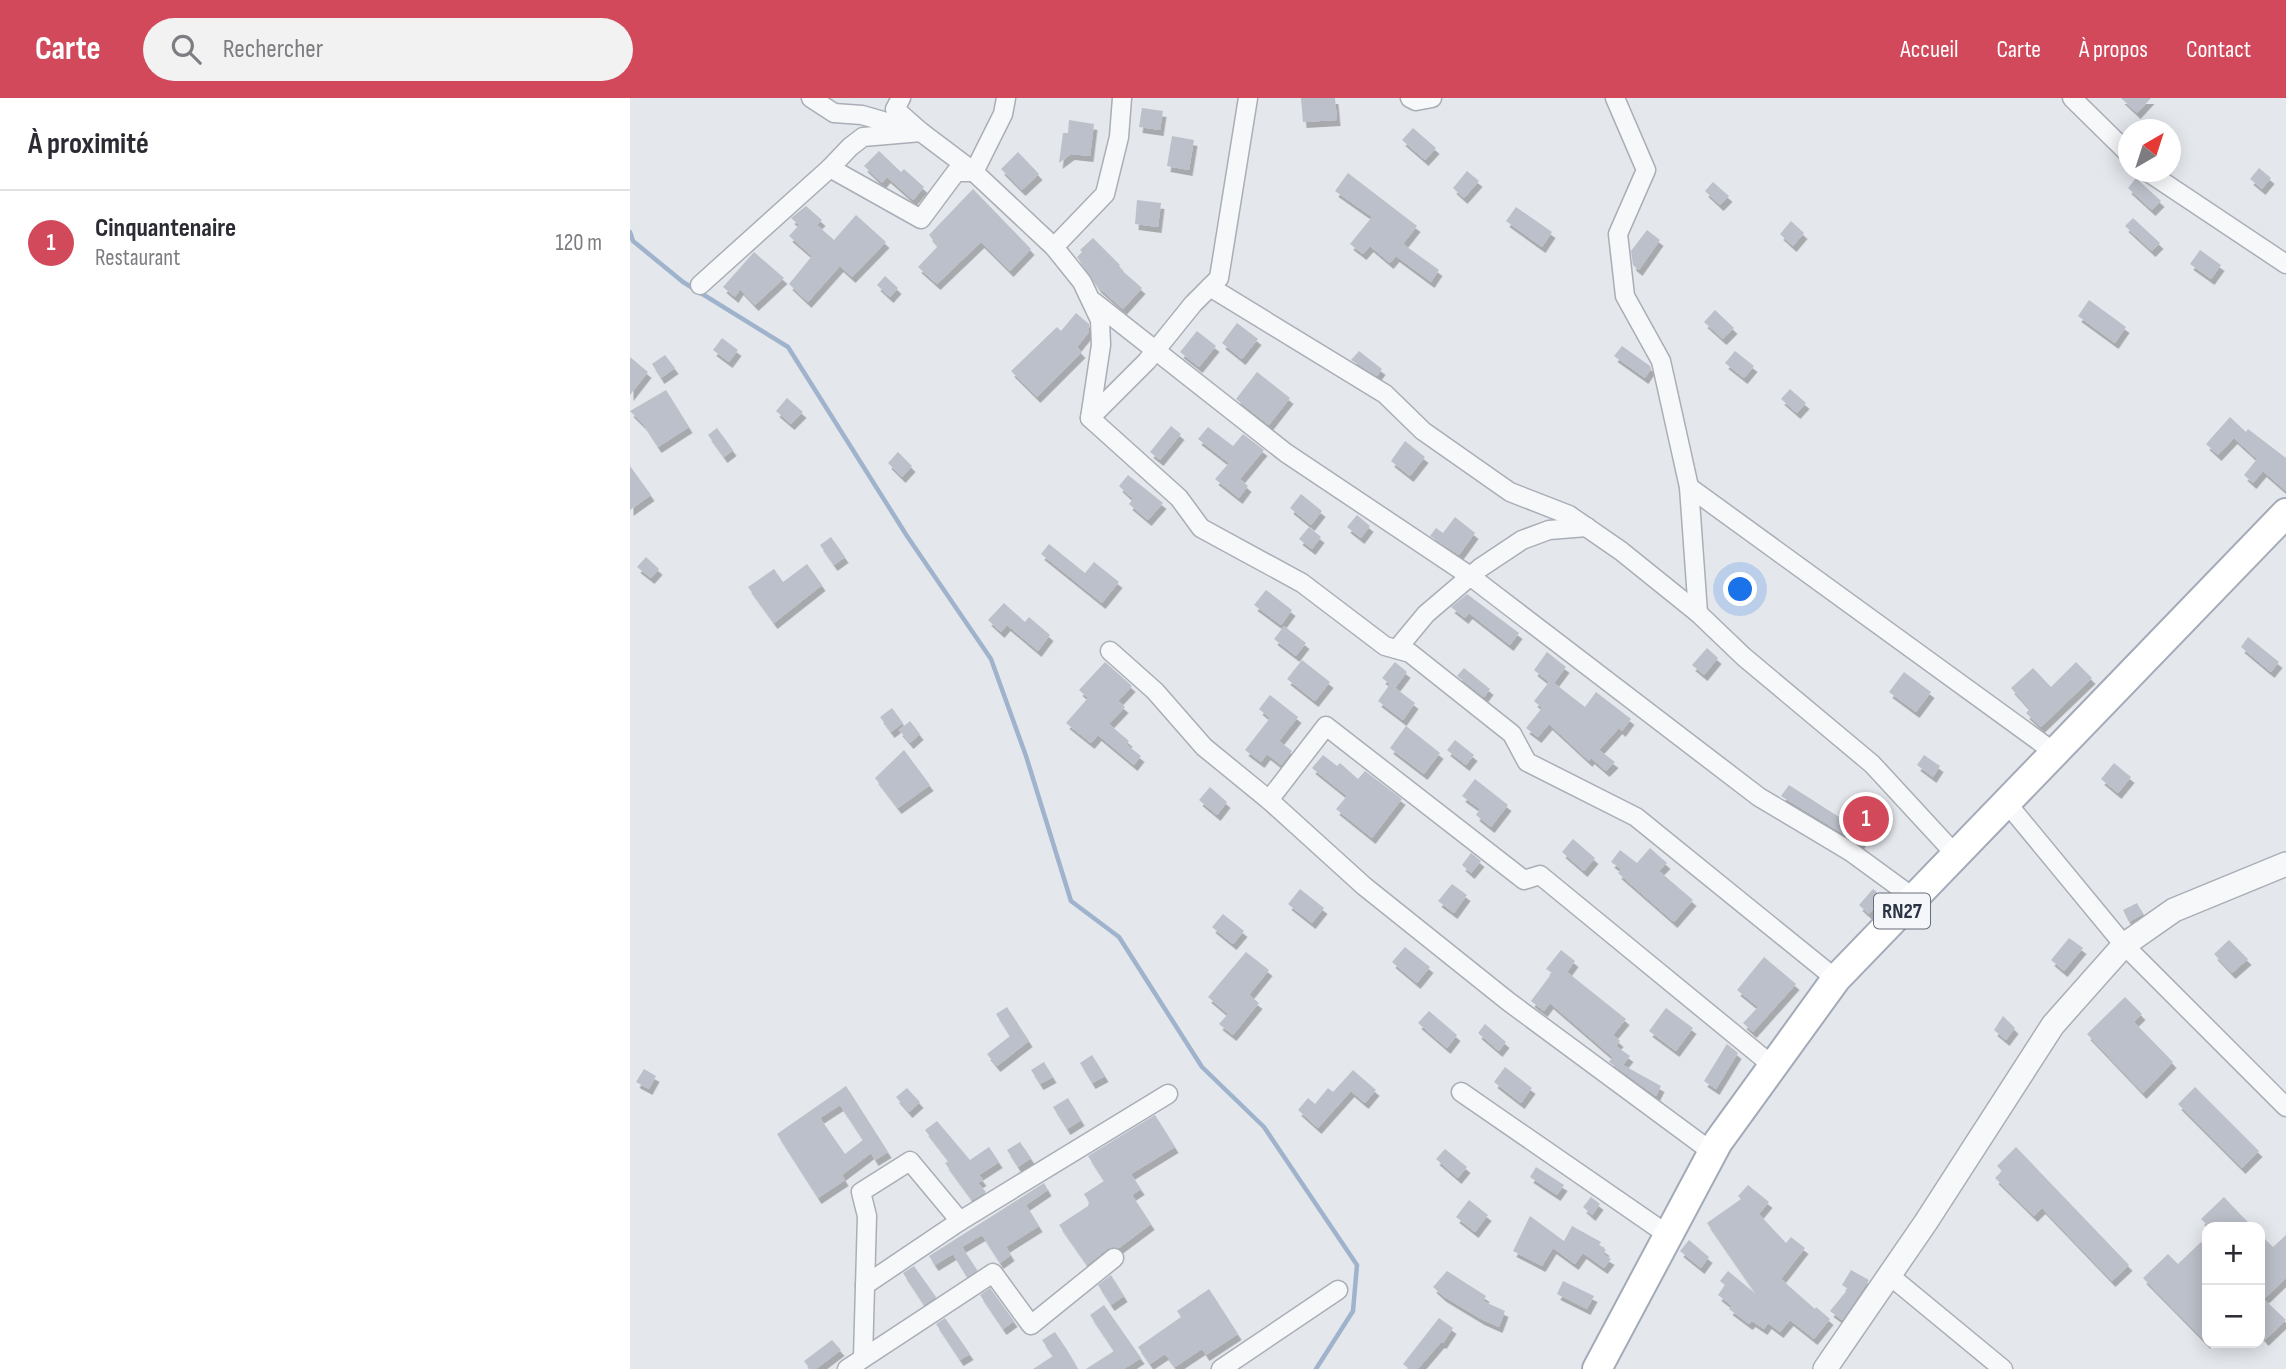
<!DOCTYPE html>
<html lang="fr">
<meta charset="utf-8">
<style>
:root{--surface:#fff;--page:#f2f2f3;--text:#2b2b33;--muted:#7c7c81;--line:#e1e1e2;--accent:#d1495b}
body{margin:0;font-family:"Sofia Sans Condensed",sans-serif;background:var(--page);color:var(--text)}
.controls{position:absolute;right:21px;bottom:21px;display:grid;overflow:hidden;border-radius:14px;box-shadow:0 4px 18px #0003}
.controls button{width:63px;height:63px;display:grid;place-items:center;padding:0;border:0;border-bottom:2px solid var(--line);background:var(--surface);color:var(--text);font:35px sans-serif}
.compass{position:absolute;left:1488px;top:21px;width:63px;height:63px;border-radius:50%;background:var(--surface);box-shadow:0 4px 18px #0003;rotate:39deg}
.you{position:absolute;left:1111px;top:492px;width:24px;height:24px;margin:-18px;border:5px solid #fff;border-radius:50%;background:#1a73e8;box-shadow:0 0 0 10px #1a73e833}
.badge{display:grid;place-items:center;width:46px;height:46px;border-radius:50%;background:var(--accent);color:#fff;font-size:23px;font-weight:700}
.pin{position:absolute;translate:-50% -50%;border:4px solid #fff;box-shadow:0 2px 7px #0006}
.list{margin:0;padding:0;list-style:none}
h2{display:flex;justify-content:space-between;align-items:center;height:91px;margin:0;padding:0 28px;font-size:30px}
h2 small{font-size:23px;font-weight:400;color:var(--muted)}
.list li{display:grid;grid-template-columns:46px 1fr auto;gap:21px;align-items:center;box-sizing:border-box;height:105px;padding:0 28px;border-top:2px solid var(--line)}
.list b{display:block;font-size:26px;white-space:nowrap}
.list p{margin:0;font-size:23px;white-space:nowrap;color:var(--muted)}
.list em{font-size:23px;font-style:normal;color:var(--muted)}
.icon{flex:none;width:38px;height:38px;fill:none;stroke:currentColor;stroke-width:2;stroke-linecap:round;stroke-linejoin:round}
.map{position:relative;flex:none;width:1656px;height:1271px;overflow:hidden}
header{display:flex;align-items:center;gap:42px;box-sizing:border-box;height:98px;padding:0 35px;background:var(--accent);color:#fff}
header strong{font-size:33px}
nav{display:flex;gap:38px;margin-inline-start:auto;font-size:24px}
.search{width:490px;height:63px;background:var(--page);display:flex;align-items:center;gap:18px;box-sizing:border-box;padding:0 24px;border-radius:38px;color:var(--muted);font-size:26px}
main{display:flex}
aside{flex:1;background:var(--surface)}
.map>svg:first-child{display:block}
</style>
<header>
<strong>Carte</strong>
<div class="search"><svg class="icon" aria-label="search" viewBox="0 0 24 24"><circle cx="10" cy="10" r="6"/><path d="M15 15l6 6"/></svg>Rechercher</div>
<nav><a>Accueil</a><a>Carte</a><a>À propos</a><a>Contact</a></nav>
</header>
<main>
<aside>
<h2>À proximité<small></small></h2>
<ul class="list">
<li><span class="badge">1</span><div><b>Cinquantenaire</b><p>Restaurant</p></div><em>120 m</em></li>
</ul>
</aside>
<div class="map">
<svg width="1656" height="1271" viewBox="0 0 1656 1271">
<defs>
<filter id="shadow"><feDropShadow dx="3.5" dy="6" stdDeviation="0" flood-color="#0004"/></filter>
</defs>
<rect width="100%" height="100%" fill="#e4e7ec"/>
<g fill="none" stroke-linecap="round" stroke-linejoin="round">
<path stroke="#9fb4cc" stroke-width="4.5" d="M 0,134 L 3,143 L 53,184 L 158,249 L 277,438 L 361,561 L 396,658 L 441,803 L 489,839 L 572,969 L 634,1029 L 727,1167 L 723,1213 L 686,1271"/>
</g>
<g fill="#bbc0ca" fill-rule="evenodd" filter="url(#shadow)">
<path d="M 671,0 L 705,0 L 707,22 L 673,24 Z"/>
<path d="M 1491,0 L 1521,0 L 1507,15 Z"/>
<path d="M 512,10 L 533,13 L 530,32 L 509,29 Z"/>
<path d="M 439,22 L 464,26 L 460,58 L 441,56 L 429,65 L 433,35 L 438,35 Z"/>
<path d="M 783,30 L 806,50 L 795,62 L 772,42 Z"/>
<path d="M 542,38 L 564,42 L 559,72 L 537,68 Z"/>
<path d="M 249,53 L 271,74 L 274,71 L 294,89 L 283,102 L 257,79 L 252,85 L 234,68 Z"/>
<path d="M 388,54 L 409,76 L 392,92 L 371,71 Z"/>
<path d="M 1629,70 L 1641,80 L 1632,91 L 1620,81 Z"/>
<path d="M 837,73 L 849,83 L 834,100 L 823,90 Z"/>
<path d="M 718,75 L 787,128 L 773,146 L 809,172 L 801,184 L 766,158 L 760,165 L 740,148 L 733,156 L 720,146 L 742,119 L 705,93 Z"/>
<path d="M 1506,80 L 1531,103 L 1522,112 L 1498,90 Z"/>
<path d="M 1083,84 L 1099,98 L 1090,107 L 1075,93 Z"/>
<path d="M 343,91 L 401,151 L 380,173 L 351,144 L 307,186 L 288,169 L 308,148 L 299,137 Z"/>
<path d="M 507,102 L 531,105 L 528,129 L 505,126 Z"/>
<path d="M 176,108 L 192,122 L 187,127 L 204,142 L 226,117 L 256,144 L 222,179 L 210,168 L 178,204 L 159,186 L 182,158 L 159,138 L 169,127 L 161,120 Z"/>
<path d="M 886,109 L 922,134 L 912,149 L 876,123 Z"/>
<path d="M 1503,120 L 1530,145 L 1522,153 L 1495,128 Z"/>
<path d="M 1161,123 L 1174,135 L 1163,148 L 1150,136 Z"/>
<path d="M 1017,132 L 1030,142 L 1009,172 L 1003,167 L 1001,153 Z"/>
<path d="M 463,140 L 490,167 L 488,169 L 512,190 L 493,211 L 468,189 L 447,159 L 452,154 L 450,152 Z"/>
<path d="M 1570,152 L 1591,167 L 1581,181 L 1560,166 Z"/>
<path d="M 124,154 L 154,180 L 125,207 L 110,191 L 105,199 L 93,189 Z"/>
<path d="M 255,178 L 268,190 L 260,199 L 247,187 Z"/>
<path d="M 1459,202 L 1496,229 L 1485,245 L 1448,218 Z"/>
<path d="M 1085,212 L 1104,230 L 1093,241 L 1074,224 Z"/>
<path d="M 446,215 L 459,226 L 459,234 L 447,249 L 452,254 L 407,299 L 381,273 L 427,229 L 431,233 Z"/>
<path d="M 607,225 L 628,241 L 612,261 L 592,245 Z"/>
<path d="M 567,233 L 586,248 L 569,269 L 550,254 Z"/>
<path d="M 92,240 L 108,252 L 99,264 L 83,252 Z"/>
<path d="M 992,248 L 1020,268 L 1021,271 L 1015,280 L 984,258 Z"/>
<path d="M 729,253 L 752,271 L 747,278 L 721,262 Z"/>
<path d="M 1105,253 L 1124,268 L 1114,280 L 1095,265 Z"/>
<path d="M 35,257 L 45,270 L 31,280 L 22,266 Z"/>
<path d="M 0,259 L 18,274 L 0,297 Z"/>
<path d="M 627,274 L 660,300 L 639,327 L 606,301 Z"/>
<path d="M 1160,291 L 1176,305 L 1167,315 L 1151,301 Z"/>
<path d="M 36,292 L 59,329 L 28,349 L 13,326 L 0,313 Z"/>
<path d="M 157,300 L 173,314 L 161,326 L 146,313 Z"/>
<path d="M 1600,319 L 1616,334 L 1618,331 L 1656,360 L 1656,393 L 1633,373 L 1623,385 L 1614,377 L 1627,361 L 1604,340 L 1588,357 L 1576,346 Z"/>
<path d="M 541,328 L 551,336 L 530,362 L 520,354 Z"/>
<path d="M 578,329 L 603,348 L 613,336 L 634,352 L 610,381 L 618,388 L 609,400 L 585,381 L 599,365 L 568,341 Z"/>
<path d="M 87,330 L 103,352 L 94,359 L 78,337 Z"/>
<path d="M 775,343 L 795,359 L 780,378 L 761,363 Z"/>
<path d="M 268,354 L 282,368 L 272,379 L 258,365 Z"/>
<path d="M 0,368 L 21,397 L 0,412 Z"/>
<path d="M 498,377 L 533,405 L 518,422 L 499,406 L 503,401 L 489,388 Z"/>
<path d="M 671,396 L 692,413 L 681,427 L 660,410 Z"/>
<path d="M 727,417 L 740,428 L 731,440 L 717,429 Z"/>
<path d="M 825,419 L 845,435 L 829,457 L 800,438 L 806,430 L 813,435 Z"/>
<path d="M 679,429 L 691,439 L 682,451 L 669,441 Z"/>
<path d="M 201,439 L 215,459 L 204,467 L 190,447 Z"/>
<path d="M 419,446 L 455,475 L 464,464 L 489,484 L 472,505 L 411,456 Z"/>
<path d="M 16,459 L 29,471 L 21,480 L 7,469 Z"/>
<path d="M 177,466 L 192,487 L 144,525 L 118,489 L 144,471 L 153,484 Z"/>
<path d="M 636,492 L 662,512 L 651,527 L 624,507 Z"/>
<path d="M 837,496 L 889,535 L 880,547 L 839,515 L 835,520 L 821,509 Z"/>
<path d="M 374,505 L 395,524 L 399,519 L 420,537 L 408,553 L 377,527 L 371,534 L 358,522 Z"/>
<path d="M 654,528 L 676,545 L 666,558 L 644,541 Z"/>
<path d="M 1618,539 L 1649,564 L 1641,574 L 1611,549 Z"/>
<path d="M 1077,550 L 1088,560 L 1074,577 L 1062,567 Z"/>
<path d="M 917,554 L 936,569 L 924,585 L 955,609 L 966,594 L 1001,621 L 992,633 L 989,630 L 969,652 L 985,664 L 976,673 L 961,660 L 959,663 L 919,626 L 908,639 L 896,630 L 912,610 L 904,603 L 919,584 L 904,572 Z"/>
<path d="M 672,562 L 700,584 L 685,603 L 657,581 Z"/>
<path d="M 475,564 L 502,588 L 488,603 L 495,609 L 479,626 L 499,643 L 496,646 L 511,658 L 504,667 L 468,637 L 461,645 L 436,625 L 458,600 L 449,592 Z"/>
<path d="M 765,564 L 777,574 L 765,590 L 752,580 Z"/>
<path d="M 1446,564 L 1462,580 L 1411,629 L 1396,615 L 1400,611 L 1381,590 L 1403,570 L 1421,589 Z"/>
<path d="M 834,570 L 860,591 L 854,599 L 827,578 Z"/>
<path d="M 1274,574 L 1301,594 L 1286,614 L 1259,594 Z"/>
<path d="M 760,586 L 785,605 L 773,622 L 748,603 Z"/>
<path d="M 640,597 L 668,619 L 649,643 L 662,653 L 651,667 L 637,656 L 631,664 L 615,652 L 640,620 L 629,611 Z"/>
<path d="M 262,610 L 273,625 L 261,634 L 250,619 Z"/>
<path d="M 280,623 L 290,636 L 280,645 L 269,632 Z"/>
<path d="M 776,628 L 810,655 L 794,676 L 760,650 Z"/>
<path d="M 825,642 L 844,657 L 836,667 L 817,652 Z"/>
<path d="M 274,652 L 300,687 L 268,710 L 245,680 Z"/>
<path d="M 693,657 L 707,668 L 710,665 L 728,681 L 735,673 L 772,701 L 742,740 L 706,711 L 717,698 L 682,670 Z"/>
<path d="M 1294,657 L 1310,668 L 1303,679 L 1287,667 Z"/>
<path d="M 1484,665 L 1501,679 L 1488,695 L 1471,681 Z"/>
<path d="M 845,681 L 878,707 L 861,729 L 846,717 L 850,711 L 832,698 Z"/>
<path d="M 1159,687 L 1220,726 L 1236,701 L 1252,712 L 1230,746 L 1151,698 Z"/>
<path d="M 580,689 L 597,704 L 587,717 L 569,702 Z"/>
<path d="M 943,741 L 965,760 L 954,773 L 932,754 Z"/>
<path d="M 1020,750 L 1037,765 L 1029,773 L 1063,802 L 1044,824 L 988,775 L 991,771 L 981,764 L 990,752 L 1007,765 Z"/>
<path d="M 841,755 L 851,763 L 841,775 L 832,767 Z"/>
<path d="M 822,786 L 837,797 L 824,815 L 808,803 Z"/>
<path d="M 670,791 L 694,810 L 682,825 L 658,806 Z"/>
<path d="M 1243,791 L 1254,800 L 1239,816 L 1229,807 Z"/>
<path d="M 1507,805 L 1513,816 L 1499,824 L 1493,812 Z"/>
<path d="M 593,816 L 614,833 L 603,846 L 582,829 Z"/>
<path d="M 1439,840 L 1453,850 L 1434,873 L 1421,862 Z"/>
<path d="M 1599,842 L 1618,861 L 1602,875 L 1584,856 Z"/>
<path d="M 775,849 L 800,869 L 787,885 L 762,864 Z"/>
<path d="M 931,852 L 945,863 L 937,874 L 996,921 L 983,937 L 990,943 L 986,948 L 1000,958 L 993,967 L 1031,988 L 1026,998 L 979,964 L 982,960 L 987,963 L 920,905 L 914,913 L 901,903 L 922,875 L 916,871 Z"/>
<path d="M 616,854 L 639,872 L 619,897 L 629,905 L 603,937 L 589,926 L 598,916 L 578,899 Z"/>
<path d="M 1134,859 L 1166,886 L 1123,934 L 1113,925 L 1128,909 L 1107,892 Z"/>
<path d="M 1495,899 L 1512,916 L 1504,924 L 1543,964 L 1513,995 L 1457,936 Z"/>
<path d="M 377,909 L 399,943 L 367,968 L 357,956 L 380,938 L 366,916 Z"/>
<path d="M 1036,910 L 1063,930 L 1046,953 L 1019,933 Z"/>
<path d="M 799,913 L 827,937 L 817,950 L 788,925 Z"/>
<path d="M 1373,918 L 1385,930 L 1376,942 L 1364,932 Z"/>
<path d="M 855,926 L 876,944 L 869,953 L 848,935 Z"/>
<path d="M 1097,946 L 1108,955 L 1086,991 L 1074,983 Z"/>
<path d="M 462,957 L 475,978 L 462,985 L 450,965 Z"/>
<path d="M 414,964 L 423,979 L 410,986 L 401,972 Z"/>
<path d="M 875,969 L 902,990 L 891,1005 L 864,984 Z"/>
<path d="M 14,971 L 26,978 L 19,991 L 6,984 Z"/>
<path d="M 723,972 L 746,992 L 735,1005 L 721,993 L 688,1030 L 668,1012 L 678,1000 L 685,1006 L 698,990 L 703,994 Z"/>
<path d="M 216,988 L 258,1054 L 245,1062 L 241,1055 L 212,1077 L 215,1082 L 188,1100 L 147,1036 ZM 210,1007 L 233,1042 L 215,1056 L 190,1020 Z"/>
<path d="M 1565,989 L 1629,1053 L 1612,1070 L 1548,1006 Z"/>
<path d="M 277,990 L 290,1004 L 279,1014 L 266,999 Z"/>
<path d="M 438,1000 L 451,1022 L 437,1031 L 423,1009 Z"/>
<path d="M 525,1017 L 545,1049 L 501,1076 L 511,1091 L 502,1097 L 521,1126 L 489,1150 L 477,1151 L 457,1167 L 429,1127 L 458,1108 L 459,1104 L 454,1096 L 474,1083 L 458,1058 Z"/>
<path d="M 307,1023 L 340,1062 L 359,1049 L 369,1064 L 349,1077 L 353,1082 L 348,1085 L 356,1094 L 342,1102 L 315,1065 L 319,1063 L 295,1032 Z"/>
<path d="M 390,1044 L 401,1060 L 388,1069 L 377,1052 Z"/>
<path d="M 1386,1049 L 1499,1167 L 1482,1183 L 1412,1110 L 1404,1118 L 1365,1080 L 1372,1073 L 1367,1068 Z"/>
<path d="M 815,1051 L 837,1069 L 828,1080 L 806,1061 Z"/>
<path d="M 906,1069 L 934,1087 L 927,1097 L 900,1079 Z"/>
<path d="M 414,1085 L 418,1092 L 396,1107 L 409,1128 L 376,1149 L 381,1157 L 370,1165 L 352,1137 L 332,1149 L 347,1172 L 337,1179 L 323,1156 L 305,1167 L 299,1158 Z"/>
<path d="M 1118,1087 L 1139,1104 L 1129,1116 L 1156,1145 L 1161,1139 L 1175,1150 L 1151,1181 L 1185,1211 L 1186,1209 L 1200,1221 L 1184,1241 L 1160,1222 L 1150,1234 L 1138,1225 L 1134,1231 L 1122,1223 L 1119,1226 L 1099,1211 L 1102,1208 L 1088,1197 L 1095,1187 L 1090,1183 L 1098,1173 L 1126,1196 L 1077,1125 L 1111,1101 L 1108,1098 Z"/>
<path d="M 961,1099 L 970,1106 L 962,1117 L 953,1109 Z"/>
<path d="M 1594,1099 L 1611,1117 L 1623,1129 L 1579,1129 L 1571,1121 Z"/>
<path d="M 839,1102 L 858,1117 L 845,1134 L 826,1119 Z"/>
<path d="M 900,1118 L 934,1143 L 942,1128 L 971,1144 L 969,1147 L 976,1152 L 973,1156 L 981,1161 L 974,1170 L 953,1155 L 945,1166 L 923,1150 L 912,1168 L 883,1153 Z"/>
<path d="M 1630,1136 L 1643,1149 L 1656,1137 L 1656,1180 L 1634,1201 L 1656,1222 L 1635,1242 L 1630,1236 Z"/>
<path d="M 1059,1142 L 1079,1159 L 1071,1170 L 1050,1153 Z"/>
<path d="M 1571,1144 L 1577,1150 L 1577,1245 L 1513,1180 L 1538,1156 L 1548,1166 Z"/>
<path d="M 284,1168 L 306,1199 L 294,1207 L 273,1175 Z"/>
<path d="M 1221,1172 L 1239,1182 L 1212,1222 L 1200,1213 L 1218,1191 L 1212,1187 Z"/>
<path d="M 817,1173 L 856,1198 L 853,1203 L 875,1213 L 869,1229 L 851,1221 L 813,1198 L 803,1189 Z"/>
<path d="M 481,1177 L 494,1198 L 481,1207 L 468,1187 Z"/>
<path d="M 933,1183 L 964,1198 L 957,1211 L 927,1196 Z"/>
<path d="M 360,1190 L 384,1223 L 373,1231 L 350,1197 Z"/>
<path d="M 579,1191 L 608,1236 L 576,1257 L 572,1251 L 545,1269 L 535,1256 L 520,1266 L 508,1249 L 551,1219 L 547,1213 Z"/>
<path d="M 474,1207 L 511,1260 L 494,1271 L 456,1271 L 484,1253 L 460,1217 Z"/>
<path d="M 315,1220 L 340,1256 L 330,1262 L 306,1226 Z"/>
<path d="M 809,1220 L 823,1230 L 813,1245 L 811,1244 L 788,1271 L 779,1271 L 773,1266 Z"/>
<path d="M 425,1234 L 437,1252 L 448,1271 L 403,1271 L 423,1258 L 412,1242 Z"/>
<path d="M 202,1242 L 211,1252 L 186,1271 L 180,1271 L 174,1263 Z"/>
</g>
<g fill="none" stroke-linecap="round" stroke-linejoin="round">
<defs>
<g id="minor">
<path d="M 181,0 L 204,15 L 232,17 L 291,34 L 344,74 L 424,149 L 452,184 L 470,222 L 471,247 L 460,320 L 549,400 L 571,430 L 672,485 L 755,548 L 780,555 L 882,636 L 897,664 L 1006,719 L 1206,881"/>
<path d="M 780,0 L 786,3 L 802,0"/>
<path d="M 985,0 L 1016,72 L 988,136 L 995,198 L 1031,263 L 1059,389 L 1068,515"/>
<path d="M 1442,0 L 1498,55"/>
<path d="M 200,70 L 220,49 L 233,39 L 291,34 L 265,11 L 271,0"/>
<path d="M 1518,74 L 1656,166"/>
<path d="M 424,149 L 475,96 L 489,39 L 492,0"/>
<path d="M 70,187 L 200,70 L 291,121 L 326,74 L 344,74 L 373,16 L 376,0"/>
<path d="M 580,189 L 755,296 L 793,333 L 880,394 L 939,417 L 991,453 L 1068,515 L 1114,559 L 1242,666 L 1326,757"/>
<path d="M 464,204 L 656,355 L 840,478 L 1129,699 L 1221,754 L 1284,800"/>
<path d="M 460,320 L 517,263 L 563,206 L 589,180 L 618,0"/>
<path d="M 1059,389 L 1424,654"/>
<path d="M 767,551 L 796,516 L 850,470 L 892,442 L 919,432 L 957,429"/>
<path d="M 480,553 L 525,593 L 574,649 L 639,702 L 734,788 L 879,904 L 1082,1054"/>
<path d="M 639,702 L 696,628 L 894,782 L 910,777 L 1143,968"/>
<path d="M 1376,704 L 1494,847 L 1656,1009"/>
<path d="M 831,994 L 1038,1137"/>
<path d="M 1259,1177 L 1373,1271"/>
<path d="M 235,1187 L 330,1123"/>
<path d="M 233,1260 L 237,1118 L 231,1094 L 280,1063 L 330,1123 L 538,996"/>
<path d="M 217,1271 L 363,1175 L 401,1227 L 484,1160"/>
<path d="M 591,1271 L 708,1192"/>
</g>
<path id="tertiary" d="M 1195,1271 L 1296,1124 L 1423,927 L 1494,847 L 1544,812 L 1656,766"/>
<path id="primary" d="M 967,1271 L 1088,1044 L 1206,881 L 1656,415"/>
</defs>
<use href="#minor" stroke="#a9aeb7" stroke-width="21"/>
<use href="#tertiary" stroke="#a9aeb7" stroke-width="26"/>
<use href="#primary" stroke="#a3abb8" stroke-width="32"/>
<use href="#minor" stroke="#f7f8fa" stroke-width="18"/>
<use href="#tertiary" stroke="#f7f8fa" stroke-width="23"/>
<use href="#primary" stroke="#fff" stroke-width="28"/>
</g>
<g text-anchor="middle" stroke-width="5" stroke-linejoin="round" paint-order="stroke">
<rect fill="#f4f6f9" stroke="#676e7b" stroke-width="2" x="1244" y="795.5" width="56" height="35" rx="5"/>
<g font-size="21" font-weight="bold" fill="#2b3445">
<text x="1272" y="820">RN27</text>
</g>
</g>
</svg>
<div class="controls">
<button>+</button>
<button>−</button>
</div>
<svg class="compass" viewBox="-18 -18 36 36"><path d="M0-13l5 13h-10z" fill="#e53935"/><path d="M0 13l5-13h-10z" fill="#7c7c81"/></svg>
<div class="you"></div>
<div class="pin badge" style="left:1236px;top:721px">1</div>
</div>
</main>
